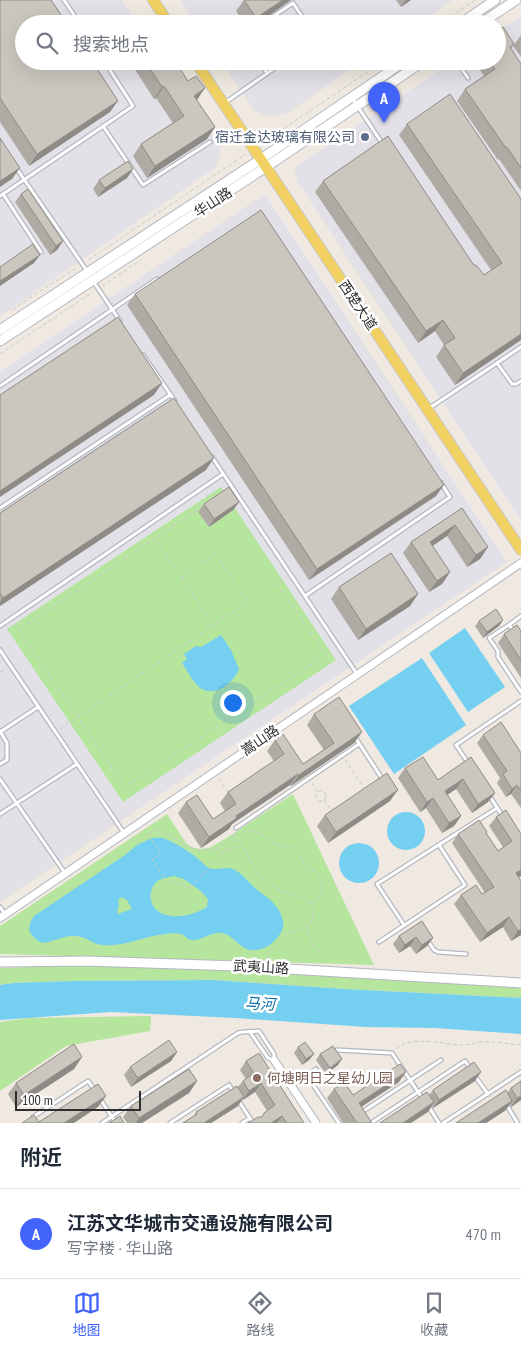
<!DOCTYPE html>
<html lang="zh">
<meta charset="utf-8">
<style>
:root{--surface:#fff;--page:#f6f6f7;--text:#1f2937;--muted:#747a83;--line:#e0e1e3;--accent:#4264fb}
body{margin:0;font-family:"PT Sans Narrow","Noto Sans SC",sans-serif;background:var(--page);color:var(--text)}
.scale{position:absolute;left:15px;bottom:12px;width:126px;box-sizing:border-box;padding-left:5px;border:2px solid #2e2e2e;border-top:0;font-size:14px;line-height:18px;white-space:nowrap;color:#2e2e2e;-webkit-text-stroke:4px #fff;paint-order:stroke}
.you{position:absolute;left:232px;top:702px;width:18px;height:18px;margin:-12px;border:4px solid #fff;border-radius:50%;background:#1a73e8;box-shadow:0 0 0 8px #1a73e833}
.badge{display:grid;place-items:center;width:32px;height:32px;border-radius:50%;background:var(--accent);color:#fff;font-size:16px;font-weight:700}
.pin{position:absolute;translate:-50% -41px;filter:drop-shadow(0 1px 2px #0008)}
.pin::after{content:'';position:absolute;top:26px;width:18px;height:15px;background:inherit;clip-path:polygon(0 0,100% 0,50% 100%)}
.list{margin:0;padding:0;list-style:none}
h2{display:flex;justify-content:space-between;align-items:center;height:65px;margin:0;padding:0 20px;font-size:21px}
h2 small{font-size:16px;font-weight:400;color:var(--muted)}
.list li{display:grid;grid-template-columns:32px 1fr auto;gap:15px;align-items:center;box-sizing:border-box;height:90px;padding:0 20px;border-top:1px solid var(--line)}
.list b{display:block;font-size:19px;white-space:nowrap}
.list p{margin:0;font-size:16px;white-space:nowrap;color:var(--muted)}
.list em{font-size:16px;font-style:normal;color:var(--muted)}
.icon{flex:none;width:28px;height:28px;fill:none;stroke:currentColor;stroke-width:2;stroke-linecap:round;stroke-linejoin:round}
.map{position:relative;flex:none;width:521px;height:1123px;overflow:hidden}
.search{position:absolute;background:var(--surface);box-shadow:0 5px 20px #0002;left:15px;right:15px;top:15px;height:55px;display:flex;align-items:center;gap:12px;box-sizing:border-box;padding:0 18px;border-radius:28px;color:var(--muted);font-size:19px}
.sheet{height:155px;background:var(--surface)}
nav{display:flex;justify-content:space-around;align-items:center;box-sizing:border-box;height:70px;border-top:1px solid var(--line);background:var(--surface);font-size:14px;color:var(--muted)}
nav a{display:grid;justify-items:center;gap:2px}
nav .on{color:var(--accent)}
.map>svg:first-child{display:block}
</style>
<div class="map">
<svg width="521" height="1123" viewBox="0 0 521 1123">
<rect width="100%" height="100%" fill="#efe9e1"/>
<g fill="#e3e1e8">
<path d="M 0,0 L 122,0 L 138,24 L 24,24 L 24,61 L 164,61 L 221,147 L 220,155 L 215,168 L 0,316 Z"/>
<path d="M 180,0 L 453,0 L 418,24 L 196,24 Z"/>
<path d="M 521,16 L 521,521 L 299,184 L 294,168 L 454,61 L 497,61 L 497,32 Z"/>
<path d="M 221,61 L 362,61 L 288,113 L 273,116 L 265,115 L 255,111 Z"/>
<path d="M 265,194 L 507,562 L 0,902 L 0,371 Z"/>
</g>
<g fill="#b6e59e">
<path d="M 221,487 L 336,660 L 123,802 L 7,629 Z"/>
<path d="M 293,794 L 374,965 L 0,954 L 0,926 L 167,814 L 186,843 L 191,847 L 199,849 L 209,848 L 225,839 Z"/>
<path d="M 115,964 L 294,972 L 521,986 L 521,998 L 345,989 L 214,980 L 72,981 L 13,983 L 0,985 L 0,968 Z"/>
<path d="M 151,1016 L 150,1031 L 66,1046 L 0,1091 L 0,1022 L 30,1018 Z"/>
</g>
<g fill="#75cff0" fill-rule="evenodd">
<path d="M 465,628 L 505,687 L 468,712 L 429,653 Z"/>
<path d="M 221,635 L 231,650 L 239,669 C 234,683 212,700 198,686 C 192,680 187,670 182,663 L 187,659 L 184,654 L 196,646 L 201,647 Z"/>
<path d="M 422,658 L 466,725 L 394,774 L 349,706 Z"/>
<circle cx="406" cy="831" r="19"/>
<path d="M 152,838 C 155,838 160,837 163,838 C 173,841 188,851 196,857 C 200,860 203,864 207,867 C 217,872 225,866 233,869 C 241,872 247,881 253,886 C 258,891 263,894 268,898 C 278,906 289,922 280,934 C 276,940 271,945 264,948 C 238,958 236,930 216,933 C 207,935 200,941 191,940 C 186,939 185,935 181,934 C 178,933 170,933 166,934 C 144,936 125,947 103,945 C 90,944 87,935 71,936 C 61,937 52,942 42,943 C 29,935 25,929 34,916 L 125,855 L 137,845 ZM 174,876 L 184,879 L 202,892 L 208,899 L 207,907 C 195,915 171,921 158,911 C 148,904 148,887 159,880 C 163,878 169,877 174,876 ZM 122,897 L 127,900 L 132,909 L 118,914 L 117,912 L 119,905 L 118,900 Z"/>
<circle cx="359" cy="863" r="20"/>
<path d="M 214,980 L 345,989 L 521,998 L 521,1034 L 435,1028 L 366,1027 L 236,1018 L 111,1012 L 0,1020 L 0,985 L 13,983 L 72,981 Z"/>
</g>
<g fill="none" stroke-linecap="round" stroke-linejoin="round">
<defs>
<g id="service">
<path d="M 64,0 L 80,24"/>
<path d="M 262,24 L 293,3 L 307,24"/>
<path d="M 259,61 L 267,73"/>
<path d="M 456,61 L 468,78"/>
<path d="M 352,98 L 382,143"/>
<path d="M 226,102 L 285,61"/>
<path d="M 103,126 L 143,185 L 210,142"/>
<path d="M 17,169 L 87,271"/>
<path d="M 3,194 L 41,252"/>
<path d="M 0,196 L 133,106 L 104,61"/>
<path d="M 93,281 L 120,321"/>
<path d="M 143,355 L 175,401"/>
<path d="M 497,363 L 512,384 L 516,384 L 521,381"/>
<path d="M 0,386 L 157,279"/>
<path d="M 428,409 L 521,347"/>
<path d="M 212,457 L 357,674"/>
<path d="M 0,508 L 170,395"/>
<path d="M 305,596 L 450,497 L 441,483"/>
<path d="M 509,625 L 489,638 L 498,651 L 498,657 L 521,692"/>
<path d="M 0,626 L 223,474"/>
<path d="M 514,631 L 509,625 L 521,616"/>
<path d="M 0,650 L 124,833"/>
<path d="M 0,731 L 7,743 L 7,760 L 0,764"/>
<path d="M 0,732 L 38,707"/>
<path d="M 355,737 L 383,780"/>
<path d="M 468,763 L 456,745 L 521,701"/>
<path d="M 0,779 L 65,873"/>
<path d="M 489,795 L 503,817"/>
<path d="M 0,814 L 77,764"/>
<path d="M 236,828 L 359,744"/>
<path d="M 0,907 L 5,914"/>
<path d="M 404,925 L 377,884 L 497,808"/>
<path d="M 428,941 L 434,950 L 438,952 L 466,954"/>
<path d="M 379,942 L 465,885 L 439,845"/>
<path d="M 337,1050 L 392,1053 L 422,1098"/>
<path d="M 307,1076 L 339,1123"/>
<path d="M 475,1076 L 488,1094"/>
<path d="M 292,1086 L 316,1069"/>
<path d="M 100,1099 L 116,1123"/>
<path d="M 238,1100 L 253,1123"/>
<path d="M 506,1104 L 517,1122"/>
<path d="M 429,1107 L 439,1123"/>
<path d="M 362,1112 L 441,1060"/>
<path d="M 33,1117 L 88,1081 L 94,1089"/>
<path d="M 102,1123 L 238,1033 C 245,1031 252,1032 259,1031 L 274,1054 L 274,1060 L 268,1058 L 250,1032"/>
<path d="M 170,1123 L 229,1085 L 234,1093"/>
<path d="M 242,1123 L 250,1118"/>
<path d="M 371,1123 L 465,1061 L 470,1068"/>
<path d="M 443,1123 L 521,1072"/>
</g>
<g id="minor">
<path d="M 0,918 L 521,563"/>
<path d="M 274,1060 L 316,1123"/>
</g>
<g id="tertiary">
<path d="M 460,24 L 495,0"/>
<path d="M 480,24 L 516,0"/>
<path d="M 0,330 L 261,159 L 405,61"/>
<path d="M 0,341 L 266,167 L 424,61"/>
<path d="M 0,962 L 87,961 L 238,966 L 521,983"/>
</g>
<g id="primary">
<path d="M 153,0 L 169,24"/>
<path d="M 195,61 L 270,173 L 521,550"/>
</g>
</defs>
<use href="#service" stroke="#b4b7c1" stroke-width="5.5"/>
<use href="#minor" stroke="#b4b7c1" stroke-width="9"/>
<use href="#tertiary" stroke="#b4b7c1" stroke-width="11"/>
<use href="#primary" stroke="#c9c9c9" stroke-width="12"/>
<g stroke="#c9c9c9" stroke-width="1" stroke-dasharray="4 2.5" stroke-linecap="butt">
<path d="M 439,24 L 475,0"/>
<path d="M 433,65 L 438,61"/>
<path d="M 262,143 L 384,61"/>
<path d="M 88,260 L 246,154"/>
<path d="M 102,286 L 141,260"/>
<path d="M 13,310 L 20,304 L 78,267"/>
<path d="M 0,354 L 93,292"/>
<path d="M 206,494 L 210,501"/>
<path d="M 203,506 L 19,630 L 125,787 L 326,655 L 277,584 L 286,578"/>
<path d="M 155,539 L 213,625"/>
<path d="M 182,577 L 215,554 L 248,602"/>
<path d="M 0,672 L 6,669"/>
<path d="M 60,729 L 252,599"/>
<path d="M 345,760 L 364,788"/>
<path d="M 218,779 L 228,792"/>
<path d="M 312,783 L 318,792"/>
<circle cx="321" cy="796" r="5"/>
<path d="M 324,800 L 332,811"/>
<path d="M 242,832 C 265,830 260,835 276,845 C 287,846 292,845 299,855 C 302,858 303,863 305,865 C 308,868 312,869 315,872 C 328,883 325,894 311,903"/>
<path d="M 236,834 L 234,836 L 240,844"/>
<path d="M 217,848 L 224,852 L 228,851 L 225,845"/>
<path d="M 228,851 L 241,845 C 246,850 247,856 251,862 C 256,871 263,879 271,885 C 282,893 301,894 310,903 C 312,905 312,906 313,910 C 317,929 294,928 285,936 C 278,942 273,950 266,955"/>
<path d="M 224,852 L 190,888 L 166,880 L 152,860 L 161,854 L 148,834 L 156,830 L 164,832 L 189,847 L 198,850 L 210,850 L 219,847 L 234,836 L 234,833"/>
<path d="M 307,926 C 310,938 313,947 323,955"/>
<path d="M 396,1049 C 412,1035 441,1044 460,1045 C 468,1046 475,1042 482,1042 C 495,1041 508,1044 521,1045"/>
</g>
<use href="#service" stroke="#fff" stroke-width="3"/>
<use href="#minor" stroke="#fff" stroke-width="7"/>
<use href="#tertiary" stroke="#fff" stroke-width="9"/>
<use href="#primary" stroke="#f2d163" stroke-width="10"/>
</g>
<g fill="#afaba4">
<path d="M 0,0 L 110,112 L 29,166 L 0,122 Z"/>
<path d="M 244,0 L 291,0 L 257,24 L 245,24 L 236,11 Z"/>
<path d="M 396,0 L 411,0 L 401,7 Z"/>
<path d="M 521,35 L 521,57 L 513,46 Z"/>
<path d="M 514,44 L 511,49 L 521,64 L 521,191 L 499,159 L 498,160 L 457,101 L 465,89 L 484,76 L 474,61 L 497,61 Z"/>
<path d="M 139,61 L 175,61 L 197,100 L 215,127 L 207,139 L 147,178 L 133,156 L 141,144 L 173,123 L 156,98 L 154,99 L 134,68 Z"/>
<path d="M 407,124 L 521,199 L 521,340 L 455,385 L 436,357 L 444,345 L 435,331 L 418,343 L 315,192 L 323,181 L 473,264 L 484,275 L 491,270 L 399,135 Z"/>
<path d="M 133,169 L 127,178 L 98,197 L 93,189 L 99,180 Z"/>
<path d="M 21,194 L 63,241 L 57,250 L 50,255 L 15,202 Z"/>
<path d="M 135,294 L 436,496 L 309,580 L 127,305 Z"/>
<path d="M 206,470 L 0,606 L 0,513 Z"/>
<path d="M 239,502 L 233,510 L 209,527 L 198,512 L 204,504 Z"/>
<path d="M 462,508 L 488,547 L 480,559 L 467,567 L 447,536 L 432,546 L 450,572 L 442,584 L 429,592 L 403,553 L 411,542 Z"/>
<path d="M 339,587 L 418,594 L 410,606 L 358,640 L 331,599 Z"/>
<path d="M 503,620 L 499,626 L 483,638 L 475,626 L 479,621 Z"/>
<path d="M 521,631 L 521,678 L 498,643 L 504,634 Z"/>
<path d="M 314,714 L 362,732 L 354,743 L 291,786 L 290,785 L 232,824 L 229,829 L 201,848 L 178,813 L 186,802 L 213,819 L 225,811 L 220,803 L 228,792 L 274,761 L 267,751 L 275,740 L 303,764 L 324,750 L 307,725 Z"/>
<path d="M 483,735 L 521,753 L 521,808 L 511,794 L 506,797 L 497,783 L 500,778 L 477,743 Z"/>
<path d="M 471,757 L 495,793 L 488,802 L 472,813 L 456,789 L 447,795 L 461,816 L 454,826 L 442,833 L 426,808 L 420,812 L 398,778 L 405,768 L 438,780 Z"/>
<path d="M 390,801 L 328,843 L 317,826 L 325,815 Z"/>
<path d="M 506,810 L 519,877 L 521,935 L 511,941 L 503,927 L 480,942 L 454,904 L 461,895 L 482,894 L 485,893 L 452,843 L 458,834 L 486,834 L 498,851 L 503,847 L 489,826 L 496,817 Z"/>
<path d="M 399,936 L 433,938 L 427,946 L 416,954 L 410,946 L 399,953 L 393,944 Z"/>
<path d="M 298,1047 L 314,1054 L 309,1060 L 302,1065 L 294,1053 Z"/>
<path d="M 177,1052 L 171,1061 L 131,1087 L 124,1075 L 130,1067 Z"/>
<path d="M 320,1054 L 338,1065 L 326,1074 L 316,1060 Z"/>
<path d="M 82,1057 L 74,1069 L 16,1107 L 8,1094 L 16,1083 Z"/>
<path d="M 246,1061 L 304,1123 L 248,1123 L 262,1117 L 267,1111 L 255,1092 L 243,1100 L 242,1099 L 238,1106 L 211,1123 L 183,1123 L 194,1116 L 196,1112 L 238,1087 L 243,1081 L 246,1079 L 240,1070 Z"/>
<path d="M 197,1081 L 189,1093 L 142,1123 L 127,1123 L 123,1117 L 131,1106 Z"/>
<path d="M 475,1081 L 433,1108 L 432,1106 L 428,1112 L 429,1095 L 433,1090 Z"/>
<path d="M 521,1081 L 521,1100 L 511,1107 L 510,1104 L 506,1110 L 486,1123 L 456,1123 L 507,1093 L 511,1088 Z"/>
<path d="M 399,1082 L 361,1107 L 372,1123 L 343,1123 L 327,1098 L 334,1089 L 353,1095 Z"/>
</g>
<g fill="#8e8b86">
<path d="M 283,0 L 291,0 L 257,24 L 252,24 L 256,18 Z"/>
<path d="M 406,0 L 411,0 L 401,7 Z"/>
<path d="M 164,86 L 156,98 L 154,99 L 162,87 Z"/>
<path d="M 205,88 L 197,100 L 194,96 Z"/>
<path d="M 118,101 L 110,112 L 29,166 L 37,154 Z"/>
<path d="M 215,127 L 207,139 L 147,178 L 155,166 Z"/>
<path d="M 20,168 L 12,179 L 0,187 L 0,181 Z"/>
<path d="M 133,169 L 127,178 L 98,197 L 105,188 Z"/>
<path d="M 63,241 L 57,250 L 50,255 L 56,246 Z"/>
<path d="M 40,255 L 34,263 L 0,286 L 0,281 Z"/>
<path d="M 443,320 L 435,331 L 418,343 L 426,331 Z"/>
<path d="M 521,334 L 521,340 L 455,385 L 463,373 Z"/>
<path d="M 162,383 L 154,395 L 0,497 L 0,491 Z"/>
<path d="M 214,458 L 206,470 L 0,606 L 0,602 L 3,598 Z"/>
<path d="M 444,485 L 436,496 L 309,580 L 317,569 Z"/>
<path d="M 239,502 L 233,510 L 209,527 L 214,519 Z"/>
<path d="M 455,525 L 447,536 L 422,553 L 430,542 Z"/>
<path d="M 488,547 L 480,559 L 467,567 L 476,555 Z"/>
<path d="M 450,572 L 442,584 L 429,592 L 437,581 Z"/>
<path d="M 418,594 L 410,606 L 358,640 L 366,629 Z"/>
<path d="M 503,620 L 499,626 L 483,638 L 487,632 Z"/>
<path d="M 362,732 L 354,743 L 291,786 L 299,775 Z"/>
<path d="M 298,774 L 290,785 L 232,824 L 229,829 L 201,848 L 209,837 L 236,816 Z"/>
<path d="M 463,779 L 456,789 L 438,801 L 445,791 Z"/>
<path d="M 517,785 L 511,794 L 506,797 L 512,789 Z"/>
<path d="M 398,790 L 390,801 L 328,843 L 336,832 Z"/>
<path d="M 495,793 L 488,802 L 472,813 L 478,804 Z"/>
<path d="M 433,798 L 426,808 L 420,812 L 427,802 Z"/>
<path d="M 461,816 L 454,826 L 442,833 L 449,823 Z"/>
<path d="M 521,870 L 521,876 L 510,883 L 516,873 Z"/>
<path d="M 509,917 L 503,927 L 480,942 L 487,933 Z"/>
<path d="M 521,929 L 521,935 L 511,941 L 518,931 Z"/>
<path d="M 416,937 L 410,946 L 399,953 L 405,945 Z"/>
<path d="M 433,938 L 427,946 L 416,954 L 422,945 Z"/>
<path d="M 177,1052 L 171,1061 L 131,1087 L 138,1078 Z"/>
<path d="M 314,1054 L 309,1060 L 302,1065 L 306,1059 Z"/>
<path d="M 82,1057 L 74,1069 L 16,1107 L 24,1095 Z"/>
<path d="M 342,1059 L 338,1065 L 326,1074 L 330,1068 Z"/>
<path d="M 406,1072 L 399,1082 L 352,1113 L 359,1103 Z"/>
<path d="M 481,1072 L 475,1081 L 433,1108 L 439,1100 Z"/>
<path d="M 197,1081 L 189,1093 L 142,1123 L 136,1123 L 139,1118 Z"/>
<path d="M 261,1083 L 255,1092 L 243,1100 L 249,1091 Z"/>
<path d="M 106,1096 L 98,1107 L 74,1123 L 64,1123 Z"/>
<path d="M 521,1096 L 521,1100 L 511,1107 L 517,1098 Z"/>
<path d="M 244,1097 L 238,1106 L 211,1123 L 204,1123 Z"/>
<path d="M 512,1101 L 506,1110 L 486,1123 L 478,1123 Z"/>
<path d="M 434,1102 L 428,1112 L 411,1123 L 403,1123 Z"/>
<path d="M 282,1116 L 277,1123 L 271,1123 Z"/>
</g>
<g fill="#cbc7bf" stroke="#8e8b86">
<path d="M 0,0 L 51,0 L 67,24 L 24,24 L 24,61 L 92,61 L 118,101 L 37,154 L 0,98 Z"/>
<path d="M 244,0 L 283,0 L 256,18 Z"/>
<path d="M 503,27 L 514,44 L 510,47 L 521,64 L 521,168 L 507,147 L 506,148 L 465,89 L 495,69 L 490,61 L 497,61 L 497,31 Z"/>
<path d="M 145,61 L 175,61 L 188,81 L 196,76 L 205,88 L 194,96 L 215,127 L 155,166 L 141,144 L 184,116 L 164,86 L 162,87 Z"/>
<path d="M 450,94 L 521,199 L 521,334 L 463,373 L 444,345 L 455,338 L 443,320 L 426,331 L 323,181 L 388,136 L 473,264 L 477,266 L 484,275 L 502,263 L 407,124 Z"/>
<path d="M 0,138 L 20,168 L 0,181 Z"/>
<path d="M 128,161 L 133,169 L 105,188 L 99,180 Z"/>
<path d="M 28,189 L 63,241 L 56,246 L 21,194 Z"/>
<path d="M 261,210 L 444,485 L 317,569 L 135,294 Z"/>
<path d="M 33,244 L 40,255 L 0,281 L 0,267 Z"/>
<path d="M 118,317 L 162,383 L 0,491 L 0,395 Z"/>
<path d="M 174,398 L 214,458 L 3,598 L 0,593 L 0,513 Z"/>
<path d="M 229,487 L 239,502 L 214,519 L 204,504 Z"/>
<path d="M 462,508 L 488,547 L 476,555 L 455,525 L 430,542 L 450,572 L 437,581 L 411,542 Z"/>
<path d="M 391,553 L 418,594 L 366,629 L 339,587 Z"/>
<path d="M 496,609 L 503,620 L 487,632 L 479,621 Z"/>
<path d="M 517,625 L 521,631 L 521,660 L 504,634 Z"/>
<path d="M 339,697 L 362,732 L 299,775 L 298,774 L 236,816 L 237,818 L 209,837 L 186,802 L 197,795 L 213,819 L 236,804 L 228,792 L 284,754 L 275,740 L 283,734 L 303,764 L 334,743 L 314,714 Z"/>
<path d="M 501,722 L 521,753 L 521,791 L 517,785 L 512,789 L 503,774 L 507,771 L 483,735 Z"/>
<path d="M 423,757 L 438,780 L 471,757 L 495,793 L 478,804 L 463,779 L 445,791 L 461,816 L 449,823 L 433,798 L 427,802 L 405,768 Z"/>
<path d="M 387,773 L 398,790 L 336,832 L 325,815 Z"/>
<path d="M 506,810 L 521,834 L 521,870 L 516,873 L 521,881 L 521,929 L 518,931 L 509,917 L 487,933 L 461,895 L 476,885 L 482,894 L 494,887 L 458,834 L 479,820 L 487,832 L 486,833 L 498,851 L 512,841 L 496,817 Z"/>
<path d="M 422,921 L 433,938 L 422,945 L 416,937 L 405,945 L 399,936 Z"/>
<path d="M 169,1040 L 177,1052 L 138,1078 L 130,1067 Z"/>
<path d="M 305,1042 L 314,1054 L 306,1059 L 298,1047 Z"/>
<path d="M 74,1044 L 82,1057 L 24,1095 L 16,1083 Z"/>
<path d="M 333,1046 L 342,1059 L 330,1068 L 320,1054 Z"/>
<path d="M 259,1053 L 304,1123 L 287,1123 L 282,1116 L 271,1123 L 248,1123 L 258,1117 L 262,1117 L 264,1113 L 275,1105 L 261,1083 L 249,1091 L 243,1081 L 254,1073 L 246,1061 Z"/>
<path d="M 474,1062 L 481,1072 L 439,1100 L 433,1090 Z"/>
<path d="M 400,1064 L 406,1072 L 359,1103 L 372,1123 L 357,1123 L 334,1089 L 344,1082 L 353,1095 Z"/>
<path d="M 189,1069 L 197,1081 L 139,1118 L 131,1106 Z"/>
<path d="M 521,1081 L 521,1096 L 517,1098 L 511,1088 Z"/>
<path d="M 98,1084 L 106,1096 L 64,1123 L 22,1123 L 34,1115 L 39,1122 Z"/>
<path d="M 237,1086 L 244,1097 L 204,1123 L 183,1123 L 197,1114 L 196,1112 Z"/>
<path d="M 506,1090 L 512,1101 L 478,1123 L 456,1123 Z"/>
<path d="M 427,1092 L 434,1102 L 403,1123 L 380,1123 Z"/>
<path d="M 120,1116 L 124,1123 L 109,1123 Z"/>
</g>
<circle fill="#5c6f8a" stroke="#fff" stroke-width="2" cx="365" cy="137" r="5"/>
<circle fill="#8d6e63" stroke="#fff" stroke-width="2" cx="257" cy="1078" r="5"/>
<g text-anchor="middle" stroke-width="5" stroke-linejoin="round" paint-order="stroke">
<g font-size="14" fill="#4e5e75" stroke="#fff" text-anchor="end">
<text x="355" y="142">宿迁金达玻璃有限公司</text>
</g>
<g font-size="14" fill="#2e2e2e" stroke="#fff">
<text transform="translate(213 202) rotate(-33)" y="5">华山路</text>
<text transform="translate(358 305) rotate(56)" y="5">西楚大道</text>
<text transform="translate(260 740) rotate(-34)" y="5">嵩山路</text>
<text transform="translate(261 967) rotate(3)" y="5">武夷山路</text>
</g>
<g font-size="14" fill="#785e54" stroke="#fff" text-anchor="start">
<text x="267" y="1083">何塘明日之星幼儿园</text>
</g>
<g font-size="15" font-style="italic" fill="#0d6fa3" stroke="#fff">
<text transform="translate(260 1004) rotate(3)" y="5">马河</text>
</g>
</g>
</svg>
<div class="scale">100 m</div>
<div class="you"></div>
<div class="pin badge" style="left:384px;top:123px">A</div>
<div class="search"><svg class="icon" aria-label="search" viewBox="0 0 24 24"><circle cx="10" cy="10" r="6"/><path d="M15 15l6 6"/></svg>搜索地点</div>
</div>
<section class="sheet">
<h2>附近<small></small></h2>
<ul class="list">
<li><span class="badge">A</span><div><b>江苏文华城市交通设施有限公司</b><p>写字楼 · 华山路</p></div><em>470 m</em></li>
</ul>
</section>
<nav>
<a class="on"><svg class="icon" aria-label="map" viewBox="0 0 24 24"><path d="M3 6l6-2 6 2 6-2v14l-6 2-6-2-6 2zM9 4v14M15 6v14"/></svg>地图</a>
<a><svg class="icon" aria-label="directions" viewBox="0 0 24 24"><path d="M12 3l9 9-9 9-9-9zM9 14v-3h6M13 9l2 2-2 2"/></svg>路线</a>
<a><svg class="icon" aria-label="saved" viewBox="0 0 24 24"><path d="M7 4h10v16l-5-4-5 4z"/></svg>收藏</a>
</nav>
